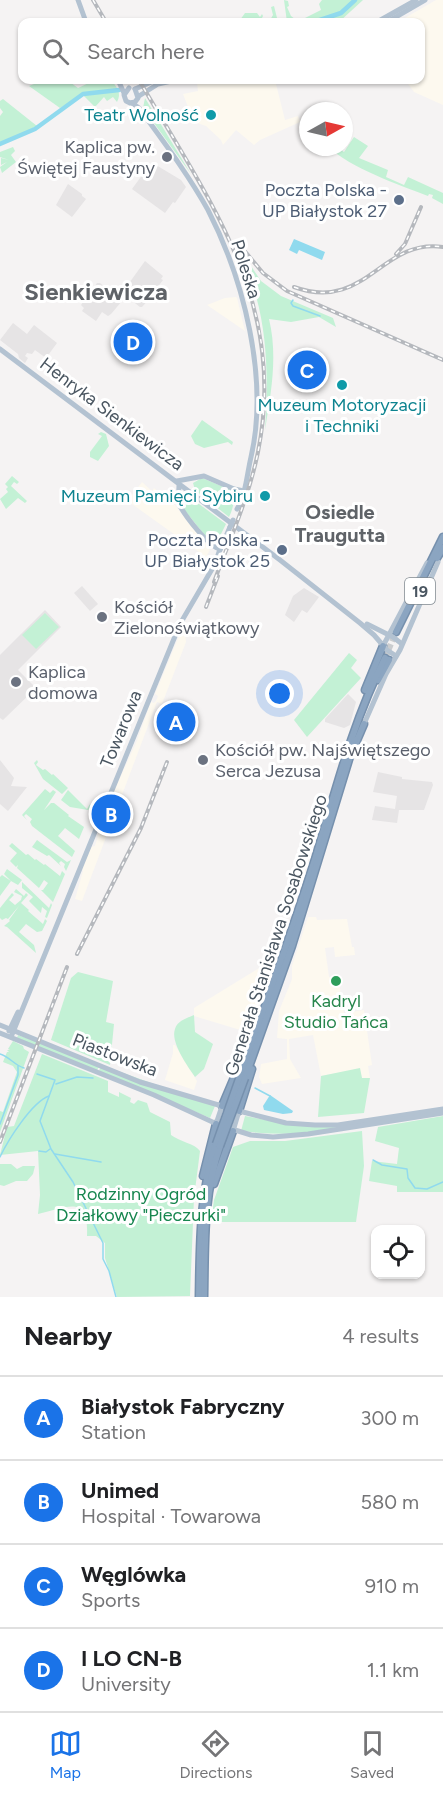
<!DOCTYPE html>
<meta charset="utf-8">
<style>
:root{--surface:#fff;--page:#f6f6f6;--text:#202124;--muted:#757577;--line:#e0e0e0;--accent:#1a73e8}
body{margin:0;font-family:Figtree,sans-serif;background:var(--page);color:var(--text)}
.controls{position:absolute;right:18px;bottom:18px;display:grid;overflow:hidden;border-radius:12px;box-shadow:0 2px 4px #0004}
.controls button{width:54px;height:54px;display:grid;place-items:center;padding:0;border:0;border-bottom:2px solid var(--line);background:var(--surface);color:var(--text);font:30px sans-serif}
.compass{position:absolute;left:299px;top:102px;width:54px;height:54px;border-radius:50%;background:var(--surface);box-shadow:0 2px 4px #0004;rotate:82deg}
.you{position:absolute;left:280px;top:694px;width:21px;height:21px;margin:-15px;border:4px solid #fff;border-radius:50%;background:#1a73e8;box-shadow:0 0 0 9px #1a73e833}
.badge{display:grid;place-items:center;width:39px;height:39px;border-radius:50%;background:var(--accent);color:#fff;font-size:20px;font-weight:700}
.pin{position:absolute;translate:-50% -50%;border:3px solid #fff;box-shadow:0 2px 6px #0006}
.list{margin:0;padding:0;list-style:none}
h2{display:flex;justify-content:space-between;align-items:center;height:78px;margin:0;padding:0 24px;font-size:26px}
h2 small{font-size:20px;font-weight:400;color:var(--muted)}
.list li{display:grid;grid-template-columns:39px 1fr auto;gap:18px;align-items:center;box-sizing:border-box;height:84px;padding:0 24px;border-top:2px solid var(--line)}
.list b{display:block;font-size:22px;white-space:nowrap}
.list p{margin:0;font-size:20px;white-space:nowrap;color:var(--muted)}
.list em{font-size:20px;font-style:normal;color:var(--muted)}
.icon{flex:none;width:33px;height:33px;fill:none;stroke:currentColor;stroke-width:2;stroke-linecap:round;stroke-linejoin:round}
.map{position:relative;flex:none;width:443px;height:1297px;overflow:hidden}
.search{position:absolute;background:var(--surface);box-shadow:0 2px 4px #0004;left:18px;right:18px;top:18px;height:66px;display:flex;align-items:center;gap:15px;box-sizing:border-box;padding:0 21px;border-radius:12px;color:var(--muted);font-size:22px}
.sheet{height:414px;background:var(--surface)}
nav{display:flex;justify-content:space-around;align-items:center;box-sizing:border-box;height:84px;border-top:2px solid var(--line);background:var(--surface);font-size:16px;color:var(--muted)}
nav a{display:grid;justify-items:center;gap:3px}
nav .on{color:var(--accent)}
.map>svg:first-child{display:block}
</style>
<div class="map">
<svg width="443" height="1297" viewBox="0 0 443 1297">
<rect width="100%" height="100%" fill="#f5f3f3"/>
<g fill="#fdf9ef">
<path d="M 436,0 L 443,0 L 443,105 L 414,92 L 405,80 L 420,80 L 420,22 L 398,22 Z"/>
<path d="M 213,80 L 275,80 L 285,120 L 298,116 L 300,122 L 260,140 L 254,145 L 236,130 L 223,145 L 221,140 L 206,126 L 194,122 L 183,94 L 198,91 L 197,83 Z"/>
<path d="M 236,297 L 237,298 L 245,331 L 207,305 L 225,298 Z"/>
<path d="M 142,482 L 152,491 L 154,488 L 175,505 L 210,550 L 206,557 L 129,502 L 129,499 Z"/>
<path d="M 184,624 L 186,642 L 162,704 L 157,702 L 82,901 L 75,899 L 83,871 L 82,869 L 91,847 L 95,846 L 103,819 L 113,800 L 113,793 L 136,743 L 151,702 L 154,703 L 156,701 L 158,696 L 155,694 Z"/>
<path d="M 308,917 L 316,917 L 317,920 L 347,919 L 352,947 L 354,947 L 355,955 L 335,957 L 334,947 L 325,948 L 329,977 L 338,976 L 344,1013 L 364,1010 L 372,1065 L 368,1066 L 370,1078 L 362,1079 L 359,1069 L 321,1076 L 313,1035 L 289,1039 L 290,1059 L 301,1078 L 262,1084 L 259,1077 L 261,1064 L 287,1059 L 287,1039 L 277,1038 L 279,1011 L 292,979 L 292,966 Z"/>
<path d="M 261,967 L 270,970 L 247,1032 L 194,1016 L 194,1008 Z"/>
<path d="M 173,1045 L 175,1045 L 197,1081 L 194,1090 L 165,1080 L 173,1053 Z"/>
</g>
<g fill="#e6e4e5">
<path d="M 156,165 L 181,180 L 186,187 L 175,203 L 173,202 L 165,213 L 132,189 L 143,174 L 147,176 L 149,173 L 148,170 Z"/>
<path d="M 68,184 L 82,194 L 82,196 L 86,199 L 72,217 L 56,205 Z"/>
<path d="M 145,261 L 163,276 L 161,279 L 163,280 L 153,293 L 149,291 L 145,296 L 149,299 L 142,307 L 140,307 L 122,293 Z"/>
<path d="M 97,283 L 100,283 L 122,301 L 111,314 L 108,316 L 102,312 L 96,321 L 82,311 L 84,308 L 81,305 Z"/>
<path d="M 13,323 L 27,334 L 34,325 L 57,343 L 46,358 L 35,350 L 32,354 L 27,353 L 25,356 L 28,358 L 25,363 L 19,358 L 18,354 L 0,340 Z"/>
<path d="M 82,586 L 98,604 L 90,611 L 74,593 Z"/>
<path d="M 304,588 L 319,597 L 307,613 L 302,610 L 294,622 L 285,615 L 293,596 Z"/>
<path d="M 45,610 L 61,627 L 18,670 L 36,688 L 3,720 L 0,718 L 0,655 Z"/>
<path d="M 348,694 L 356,702 L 350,725 L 344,728 L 325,722 L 325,719 Z"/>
<path d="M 0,760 L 14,778 L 11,786 L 27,787 L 8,811 L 0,804 Z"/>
<path d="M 378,772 L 402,777 L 402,779 L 432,782 L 433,785 L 424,810 L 399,810 L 397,823 L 372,820 L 375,806 L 395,809 L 397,796 L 373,792 Z"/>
</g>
<g fill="#c3f1d5">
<path d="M 284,0 L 288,1 L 289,6 L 287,7 L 291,16 L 296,20 L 305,18 L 321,10 L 319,4 L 322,0 L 363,0 L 339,22 L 287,22 Z"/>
<path d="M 274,6 L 278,22 L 243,22 L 240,20 L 245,13 L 257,13 L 260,17 L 262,14 L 263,16 L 261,20 L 270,20 L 273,15 L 271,7 Z"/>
<path d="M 44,80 L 67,80 L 78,88 L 95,80 L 111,80 C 117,87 122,93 117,102 L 113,97 L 107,101 L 104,97 L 95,107 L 83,95 L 60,108 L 29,86 Z"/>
<path d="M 145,98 L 191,174 L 143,108 Z"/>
<path d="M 3,99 L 37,126 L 0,144 L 0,116 L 3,112 L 0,108 L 0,101 Z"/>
<path d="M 354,137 L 368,146 L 359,158 L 388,170 L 386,177 L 404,185 L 408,177 L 443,193 L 443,204 L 432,198 L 433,195 L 429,194 L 428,196 C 402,186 348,167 329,147 L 337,147 L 344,152 Z"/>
<path d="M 13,147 L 15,151 L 11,155 L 16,162 L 2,173 L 0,167 L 7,162 L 1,165 L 1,158 L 9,160 L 0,157 L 0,152 Z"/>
<path d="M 239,248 L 261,281 L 281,296 L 333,318 L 336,327 L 319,317 L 291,322 L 269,319 C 278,356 271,393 265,430 C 268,385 268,339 256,296 C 252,280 243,264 239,248 Z"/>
<path d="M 202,420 L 233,442 L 232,445 L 228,442 L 204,448 L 195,444 L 191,436 Z"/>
<path d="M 101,432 L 106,434 L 109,446 L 98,461 L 90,457 L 90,452 L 102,436 L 98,434 Z"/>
<path d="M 12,476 L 19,482 L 17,484 L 14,482 L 11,486 L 27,501 L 25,503 L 18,498 L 6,509 L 0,499 L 8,492 L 6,489 L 8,487 L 5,484 Z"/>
<path d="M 202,478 L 231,490 C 236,498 233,509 229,517 L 195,490 L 193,483 Z"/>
<path d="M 185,496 L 199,504 L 226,524 L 217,542 L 207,538 L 182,507 L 180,502 Z"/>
<path d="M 45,613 L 59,627 L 36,649 L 22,635 Z"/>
<path d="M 349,653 L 357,660 L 351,668 L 361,678 L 307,737 L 294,720 Z"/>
<path d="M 37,760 L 38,762 L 36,765 L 43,770 L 45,769 L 52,775 L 53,774 L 68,788 L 62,794 L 43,779 L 34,763 Z"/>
<path d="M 45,789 L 50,793 L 53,790 L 56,792 L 44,810 L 51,803 L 54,803 L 69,815 L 68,816 L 84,827 L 79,839 L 65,828 L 58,836 L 75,851 L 72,857 L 32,826 L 30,822 L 32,819 L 26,814 L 24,816 L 27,820 L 22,815 Z"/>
<path d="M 68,790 L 87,809 L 90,804 L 92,806 L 88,810 L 70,807 L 61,800 Z"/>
<path d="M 37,840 L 67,862 L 71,860 L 66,871 L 64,867 L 65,864 L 61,861 L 59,863 L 61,866 L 49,855 L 47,856 L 32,847 Z"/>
<path d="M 12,843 L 26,855 L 28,854 L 35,860 L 36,859 L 44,865 L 45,864 L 60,876 L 62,871 L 65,874 L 53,902 L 41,890 L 43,890 L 48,883 L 44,880 L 39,888 L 17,868 L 18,865 L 16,867 L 10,861 L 17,853 L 9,846 Z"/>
<path d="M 7,869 L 22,880 L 18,885 L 11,881 L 0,896 L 0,877 L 2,875 L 11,881 L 4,874 Z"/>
<path d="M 22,882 L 49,908 L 51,903 L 52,905 L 47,918 L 45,917 L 47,911 L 42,907 L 41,913 L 29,901 L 33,897 L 22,888 Z"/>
<path d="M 16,889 L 24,896 L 26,893 L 23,890 L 28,895 L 21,903 L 29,910 L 28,911 L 43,924 L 45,919 L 47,921 L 42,931 L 37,932 L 26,924 L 19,932 L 34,945 L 36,953 L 7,927 L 4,926 L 10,921 L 9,920 L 19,906 L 8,919 L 6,918 L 2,920 L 0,918 L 0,908 L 12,893 L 14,895 L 9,900 L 15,905 L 21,900 L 22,896 L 14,892 Z"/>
<path d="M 78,972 L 113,981 L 106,1022 L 114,1024 L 110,1065 L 51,1040 L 71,978 Z"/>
<path d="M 194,1015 L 195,1032 L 213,1044 L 204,1069 L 195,1077 C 188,1067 170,1042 175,1029 C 177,1021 187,1018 194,1015 Z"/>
<path d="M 18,1035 L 215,1106 L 210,1118 L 99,1071 L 100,1068 L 98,1068 L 97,1071 L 17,1038 Z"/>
<path d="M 13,1041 L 23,1046 L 24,1049 L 29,1052 L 0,1132 L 0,1111 L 3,1112 L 17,1072 L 13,1066 L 3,1062 L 7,1052 L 9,1052 L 7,1050 L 10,1050 L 8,1049 Z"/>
<path d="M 42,1054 L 108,1081 L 108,1092 L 119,1097 L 119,1092 L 131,1098 L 130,1102 L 134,1104 L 138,1100 L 147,1103 L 150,1112 L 170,1122 L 171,1135 C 180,1142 194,1143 200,1151 L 194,1198 L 190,1296 L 117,1297 L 105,1258 L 105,1243 L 96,1236 L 87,1236 C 89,1194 68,1207 38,1214 L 40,1195 L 38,1151 L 0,1155 L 7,1127 L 14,1126 Z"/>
<path d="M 360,1068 L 362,1078 L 370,1078 L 364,1113 L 318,1117 L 321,1076 Z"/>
<path d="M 245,1116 L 299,1126 L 340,1126 C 308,1136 274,1135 241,1131 Z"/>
<path d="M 443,1116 L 443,1192 L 397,1192 L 397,1186 L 369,1181 L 372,1161 L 397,1164 L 399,1148 L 375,1141 L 378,1127 Z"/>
<path d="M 362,1131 L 364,1166 L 356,1222 L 211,1222 L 214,1200 L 233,1147 L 250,1141 L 285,1141 Z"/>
<path d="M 0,1164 L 11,1164 L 17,1169 L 23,1166 L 35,1166 L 33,1174 L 27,1181 L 16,1181 L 4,1186 L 0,1185 Z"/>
</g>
<g fill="#90daee">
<path d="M 294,239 L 325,252 L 322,260 L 299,250 L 297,254 L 289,250 Z"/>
<path d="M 270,1095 L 293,1111 L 292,1113 L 283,1114 L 264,1110 L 263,1106 Z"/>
</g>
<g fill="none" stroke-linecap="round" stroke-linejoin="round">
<g stroke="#90daee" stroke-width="1.5">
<path d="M 293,300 L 291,303 L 293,306 L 320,316"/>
<path d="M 0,1054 C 10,1057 14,1065 24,1068"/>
<path d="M 37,1074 L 55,1080 L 40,1121 L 51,1149 L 73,1182 L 103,1243 L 103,1259 L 109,1271 L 116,1297"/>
<path d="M 56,1084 L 77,1077 L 93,1078"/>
<path d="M 255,1088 L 270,1096"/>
<path d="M 0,1124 L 18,1075 L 18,1066"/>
<path d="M 39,1151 L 46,1152 L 50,1149"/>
<path d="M 55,1154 L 101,1162"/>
<path d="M 0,1157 C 8,1140 32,1102 49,1096"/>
<path d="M 373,1160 L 382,1165 L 407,1169 L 408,1178 L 415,1188 L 427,1189 L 443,1182"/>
</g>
<g stroke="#90daee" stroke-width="4.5">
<path d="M 314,22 L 341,13 L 355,0"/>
<path d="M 0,144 L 35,129 L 83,94 L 119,90"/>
</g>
<path stroke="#caccce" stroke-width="6" stroke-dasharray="6 3" stroke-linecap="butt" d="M 385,658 L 396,632"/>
<defs>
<g id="highway">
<path d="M 437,558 L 443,548"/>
<path d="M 396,632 L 443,537"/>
<path d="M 378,680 L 389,660"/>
<path d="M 365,690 L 383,646"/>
<path d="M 355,745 L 364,724"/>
<path d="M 240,1076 C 266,1003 293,930 316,856 C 336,789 353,721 385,658"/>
<path d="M 245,1078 L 292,946 L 355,740"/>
<path d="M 222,1106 L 247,1047"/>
<path d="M 239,1111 L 252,1069"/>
<path d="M 203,1176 L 216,1124"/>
<path d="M 214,1184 L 233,1131"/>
<path d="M 199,1297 C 200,1245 199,1194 216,1144"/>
<path d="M 204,1297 C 205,1245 203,1195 220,1146"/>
</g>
</defs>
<use href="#highway" stroke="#7690ad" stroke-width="9"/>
<g stroke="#b3c2d1" stroke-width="5">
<path d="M 78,0 L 86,22"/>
<path d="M 377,22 L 416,0"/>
<path d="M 387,22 L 425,0"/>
<path d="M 118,80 L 124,93"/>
<path d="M 129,88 L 124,95 L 126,101 L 130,103 L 135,102 L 138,98 L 135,89"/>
<path d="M 135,89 L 156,80"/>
<path d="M 139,96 L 158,84 L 176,80"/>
<path d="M 132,103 L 139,108 C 163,141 188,174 208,210 C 244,280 269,379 251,457 C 247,474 246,494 237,509"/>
<path d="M 0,349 L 280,560 L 360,623 L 374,635 L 387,650 L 396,656"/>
<path d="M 177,481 L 204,476 L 234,489 L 244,491"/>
<path d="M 179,486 C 179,493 177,500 180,506 C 186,517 209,547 220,549"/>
<path d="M 220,550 L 230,527"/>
<path d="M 367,624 L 393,637 L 402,644"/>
<path d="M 383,646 L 427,563"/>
<path d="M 364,724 L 386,674 L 400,650 L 438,562"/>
<path d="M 0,1025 L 140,1082 L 239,1111 L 286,1123 L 315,1125 L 338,1125 L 443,1109"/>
<path d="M 9,1031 L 18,1012"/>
<path d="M 0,1033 L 154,1095 L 219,1125 L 251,1135 L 273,1137 L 308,1134 L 443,1113"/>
<path d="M 11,1037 L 171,646 L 180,624 L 215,564 L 220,549"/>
<path d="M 216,1124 L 222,1106"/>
<path d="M 233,1131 L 239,1111"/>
</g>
<use href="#highway" stroke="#8ba5c1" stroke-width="6"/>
<defs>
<g id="rail">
<path d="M 93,0 L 106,22"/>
<path d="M 139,80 C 209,201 288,303 258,452 C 249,497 230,539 214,582"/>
<path d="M 238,243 L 263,273 L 287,291 L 443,360"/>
<path d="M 396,254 L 405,244 L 421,207"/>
<path d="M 294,287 C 366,313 381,238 443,247"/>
<path d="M 206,607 L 218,576"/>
<path d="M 77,954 L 141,828 L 167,762"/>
<path d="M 0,1142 L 67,967"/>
</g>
</defs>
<use href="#rail" stroke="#b5b8bd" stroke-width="4"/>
<use href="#rail" stroke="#fff" stroke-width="1.5" stroke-dasharray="4.5" stroke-linecap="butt"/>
<defs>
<g id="highway-bridge">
<path d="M 216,1144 L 240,1076"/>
<path d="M 220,1146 L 245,1078"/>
</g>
</defs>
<use href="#highway-bridge" stroke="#7690ad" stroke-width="9" stroke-linecap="butt"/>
<path stroke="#b3c2d1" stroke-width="5" d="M 230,527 L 233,520"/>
<use href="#highway-bridge" stroke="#8ba5c1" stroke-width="6"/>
</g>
<g fill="#0f9aa8" stroke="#fff" stroke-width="2">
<circle cx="211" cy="115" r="6"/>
<circle cx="342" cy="385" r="6"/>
<circle cx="265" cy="496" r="6"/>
</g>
<g fill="#6b7280" stroke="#fff" stroke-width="2">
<circle cx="167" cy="157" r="6"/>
<circle cx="102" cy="617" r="6"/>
<circle cx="16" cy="682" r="6"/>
<circle cx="203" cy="760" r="6"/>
</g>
<g fill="#5c6f8a" stroke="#fff" stroke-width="2">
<circle cx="399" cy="200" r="6"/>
<circle cx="282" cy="550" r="6"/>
</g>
<circle fill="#2e9e5b" stroke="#fff" stroke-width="2" cx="336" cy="981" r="6"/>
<g text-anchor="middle" stroke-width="6" stroke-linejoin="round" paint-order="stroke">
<rect fill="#fff" stroke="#808990" stroke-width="1.5" x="405" y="578" width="30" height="26" rx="4.5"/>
<g font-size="16" font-weight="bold" fill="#4a5661">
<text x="420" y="597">19</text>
</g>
<g font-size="18" fill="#0d838f" stroke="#fff" text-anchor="end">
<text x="199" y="121">Teatr Wolność</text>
<text x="342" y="411" text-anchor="middle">Muzeum Motoryzacji<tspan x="342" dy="21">i Techniki</tspan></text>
<text x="253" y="502">Muzeum Pamięci Sybiru</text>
</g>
<g font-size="18" fill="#5b616d" stroke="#fff" text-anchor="start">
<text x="155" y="153" text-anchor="end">Kaplica pw.<tspan x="155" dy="21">Świętej Faustyny</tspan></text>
<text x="114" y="613">Kościół<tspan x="114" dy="21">Zielonoświątkowy</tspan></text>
<text x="28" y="678">Kaplica<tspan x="28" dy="21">domowa</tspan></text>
<text x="215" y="756">Kościół pw. Najświętszego<tspan x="215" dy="21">Serca Jezusa</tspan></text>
</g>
<g font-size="18" fill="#4e5e75" stroke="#fff" text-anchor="end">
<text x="387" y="196">Poczta Polska -<tspan x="387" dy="21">UP Białystok 27</tspan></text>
<text x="270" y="546">Poczta Polska -<tspan x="270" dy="21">UP Białystok 25</tspan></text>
</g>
<g font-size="18" fill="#4a5661" stroke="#fff">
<text transform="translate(246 269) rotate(72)" y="6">Poleska</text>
<text transform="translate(112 414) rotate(37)" y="6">Henryka Sienkiewicza</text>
<text transform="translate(121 729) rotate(-68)" y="6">Towarowa</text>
<text transform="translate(276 935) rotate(-72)" y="6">Generała Stanisława Sosabowskiego</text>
<text transform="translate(115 1055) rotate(21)" y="6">Piastowska</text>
</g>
<g font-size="18" fill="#27864d" stroke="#fff">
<text x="336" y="1007">Kadryl<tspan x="336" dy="21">Studio Tańca</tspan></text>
</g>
<g font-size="18" fill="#17864f" stroke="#fff">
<text x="141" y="1200">Rodzinny Ogród<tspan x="141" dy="21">Działkowy "Pieczurki"</tspan></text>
</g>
<g font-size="20" font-weight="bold" fill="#5f6368" stroke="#fff">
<text x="340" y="519">Osiedle<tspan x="340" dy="23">Traugutta</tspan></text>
</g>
<g font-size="24" font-weight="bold" fill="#5f6368" stroke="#fff">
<text x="96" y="300">Sienkiewicza</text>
</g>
</g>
</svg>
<div class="controls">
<button><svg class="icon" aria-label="locate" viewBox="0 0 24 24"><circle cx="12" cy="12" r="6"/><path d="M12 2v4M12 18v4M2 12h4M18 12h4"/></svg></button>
</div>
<svg class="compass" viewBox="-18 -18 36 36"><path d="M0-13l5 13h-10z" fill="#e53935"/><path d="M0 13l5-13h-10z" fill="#757577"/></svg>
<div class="you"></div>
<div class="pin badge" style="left:176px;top:722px">A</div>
<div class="pin badge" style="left:111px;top:814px">B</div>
<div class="pin badge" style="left:307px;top:370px">C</div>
<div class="pin badge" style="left:133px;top:342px">D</div>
<div class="search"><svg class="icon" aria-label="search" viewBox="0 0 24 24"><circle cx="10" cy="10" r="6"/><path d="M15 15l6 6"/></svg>Search here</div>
</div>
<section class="sheet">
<h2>Nearby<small>4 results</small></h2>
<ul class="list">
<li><span class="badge">A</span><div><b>Białystok Fabryczny</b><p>Station</p></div><em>300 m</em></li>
<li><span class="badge">B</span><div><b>Unimed</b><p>Hospital · Towarowa</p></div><em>580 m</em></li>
<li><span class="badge">C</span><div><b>Węglówka</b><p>Sports</p></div><em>910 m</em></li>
<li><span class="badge">D</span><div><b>I LO CN-B</b><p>University</p></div><em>1.1 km</em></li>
</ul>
</section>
<nav>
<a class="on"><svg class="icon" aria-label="map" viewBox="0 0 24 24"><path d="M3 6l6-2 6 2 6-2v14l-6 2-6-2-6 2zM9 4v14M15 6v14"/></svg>Map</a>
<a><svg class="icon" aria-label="directions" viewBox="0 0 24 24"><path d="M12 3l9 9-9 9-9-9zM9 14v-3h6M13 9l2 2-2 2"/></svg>Directions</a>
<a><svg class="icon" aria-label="saved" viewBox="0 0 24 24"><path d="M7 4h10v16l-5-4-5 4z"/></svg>Saved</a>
</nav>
